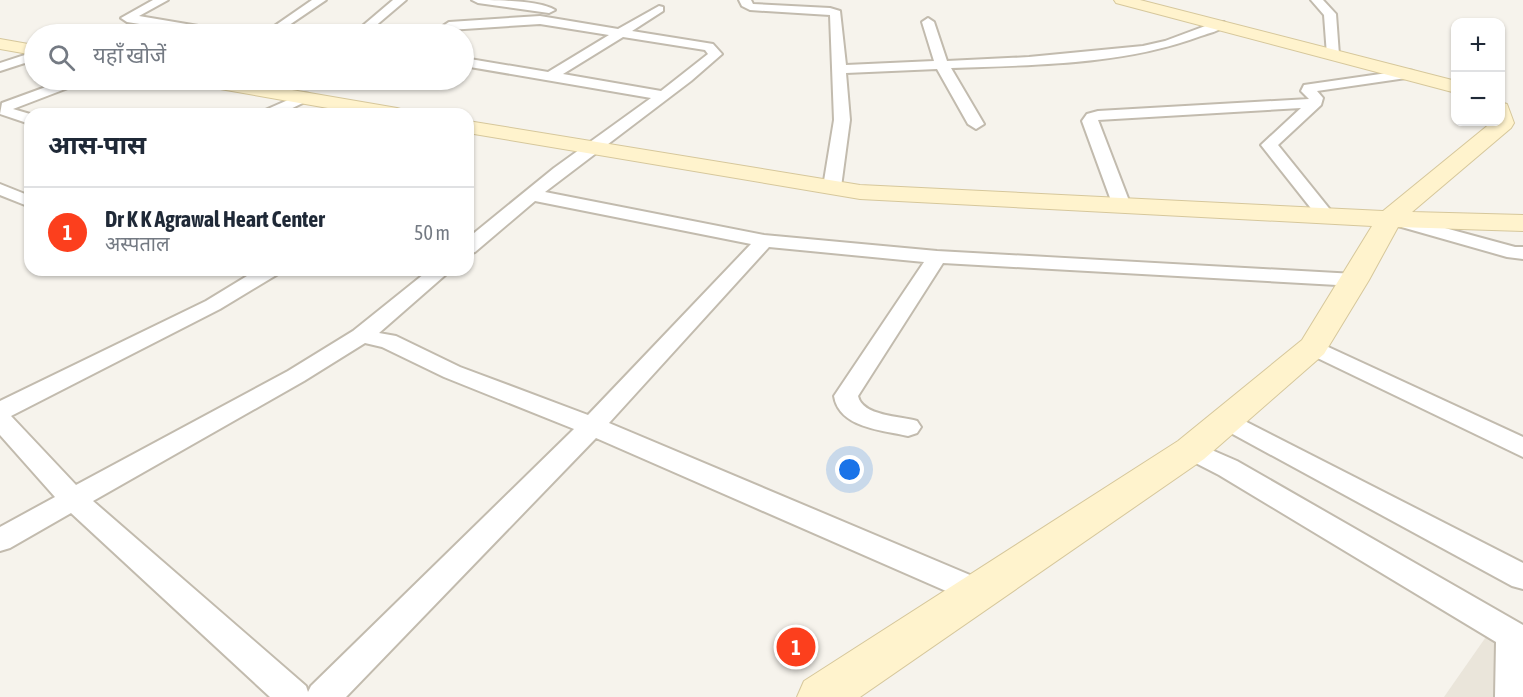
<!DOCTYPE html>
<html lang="hi">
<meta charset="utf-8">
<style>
:root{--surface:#fff;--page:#f6f6f7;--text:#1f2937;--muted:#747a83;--line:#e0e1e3;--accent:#fc3f1d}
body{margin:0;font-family:"Asap Condensed","Noto Sans Devanagari",sans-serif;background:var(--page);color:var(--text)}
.controls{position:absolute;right:18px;top:18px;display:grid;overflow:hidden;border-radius:12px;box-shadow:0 2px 4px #0004}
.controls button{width:54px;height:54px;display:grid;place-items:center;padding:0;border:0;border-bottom:2px solid var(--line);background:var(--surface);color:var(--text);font:30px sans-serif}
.you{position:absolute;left:850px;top:470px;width:21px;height:21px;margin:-15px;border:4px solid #fff;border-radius:50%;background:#1a73e8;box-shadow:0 0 0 9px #1a73e833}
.badge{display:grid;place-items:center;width:39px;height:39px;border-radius:50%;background:var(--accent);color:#fff;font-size:20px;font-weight:700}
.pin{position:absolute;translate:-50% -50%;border:3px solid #fff;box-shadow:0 2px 6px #0006}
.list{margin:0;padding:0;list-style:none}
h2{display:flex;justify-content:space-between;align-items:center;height:78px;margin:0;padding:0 24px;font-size:26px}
h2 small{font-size:20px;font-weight:400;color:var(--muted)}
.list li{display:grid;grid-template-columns:39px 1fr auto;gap:18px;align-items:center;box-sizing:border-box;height:90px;padding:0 24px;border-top:2px solid var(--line)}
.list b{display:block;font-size:22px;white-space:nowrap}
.list p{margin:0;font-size:20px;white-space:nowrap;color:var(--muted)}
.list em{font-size:20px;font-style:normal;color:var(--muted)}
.icon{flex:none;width:33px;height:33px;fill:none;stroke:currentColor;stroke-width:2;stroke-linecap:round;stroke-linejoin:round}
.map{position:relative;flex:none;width:1523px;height:697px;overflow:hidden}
.search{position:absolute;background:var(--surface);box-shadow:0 2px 4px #0004;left:24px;top:24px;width:450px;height:66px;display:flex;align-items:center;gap:15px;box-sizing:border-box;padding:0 21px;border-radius:33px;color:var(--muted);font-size:22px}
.panel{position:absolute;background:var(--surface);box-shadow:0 2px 4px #0004;left:24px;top:108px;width:450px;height:168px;border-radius:18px}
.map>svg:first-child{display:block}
</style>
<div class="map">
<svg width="1523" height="697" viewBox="0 0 1523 697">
<rect width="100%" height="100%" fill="#f6f3ec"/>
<path fill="#eae5da" d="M 1523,629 L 1523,697 L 1444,697 L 1488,634 Z"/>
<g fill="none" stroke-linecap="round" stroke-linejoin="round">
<defs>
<g id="street">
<path d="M 153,0 L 168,0 L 139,16 L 222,30 L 228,34 L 203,34 L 127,22 L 121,18 Z"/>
<path d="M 312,0 L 326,0 L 276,34 L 263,34 Z"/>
<path d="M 393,0 L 406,0 L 366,34 L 353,34 Z"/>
<path d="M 472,0 C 493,0 539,0 555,10 L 549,13 L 478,3 Z"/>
<path d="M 739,0 L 751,0 L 753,4 L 830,8 L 840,11 L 846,65 L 934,61 L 922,22 L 928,18 L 934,22 L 947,61 L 1029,57 L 1143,46 L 1165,41 L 1216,22 L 1224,22 L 1226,25 C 1220,31 1209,33 1201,36 C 1124,65 1033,65 951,68 L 984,124 L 976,129 L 968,124 L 937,69 L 846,73 L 850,120 L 841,187 L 838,191 L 826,191 L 823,187 L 834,120 L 830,15 L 750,10 L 742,6 Z"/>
<path d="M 1311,0 L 1323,0 L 1336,14 L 1339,55 L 1338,58 L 1333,59 L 1327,55 L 1324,15 Z"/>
<path d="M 659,6 L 663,7 L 663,11 L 632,31 L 713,44 L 722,54 L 691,81 L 545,192 L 764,235 L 937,251 L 1355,274 L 1362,276 L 1365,280 L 1362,284 L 1355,286 L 943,263 L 858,396 C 862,416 900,416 917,421 L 921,427 L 917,433 L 908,436 C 882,430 839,428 834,396 L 924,262 L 769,247 L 609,423 L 989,583 L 993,592 L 989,601 L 978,605 L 596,438 L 346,697 L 270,697 L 71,513 L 10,548 L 0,551 L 0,527 L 55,497 L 0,435 L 0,401 L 206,301 L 257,270 L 281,270 L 278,274 L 220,309 L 11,416 L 76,485 L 288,371 L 353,331 L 429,270 L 451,270 L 379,333 L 396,336 L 460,367 L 588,415 L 751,244 L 535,201 L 475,252 L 468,254 L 468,238 L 554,168 L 651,98 L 464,66 L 464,58 L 548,72 L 609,35 L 540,24 L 449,30 L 443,26 L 449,22 L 540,16 L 618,29 ZM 623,37 L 705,50 L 708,54 L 661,91 L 563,74 ZM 365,343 L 382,347 L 444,377 L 574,429 L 311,686 L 308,692 L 306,686 L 93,501 L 304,381 Z"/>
<path d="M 34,52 L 34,60 L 0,71 L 0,63 Z"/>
<path d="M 1408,70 L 1413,71 L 1415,74 L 1413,77 L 1317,91 L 1323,98 L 1321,105 L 1278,145 L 1336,217 L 1333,221 L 1321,221 L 1261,145 L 1301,108 L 1098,120 L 1131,206 L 1128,210 L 1116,210 L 1113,206 L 1082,121 L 1087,114 L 1098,111 L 1309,99 L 1301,91 L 1304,85 Z"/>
<path d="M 65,80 L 83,80 L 81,83 L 13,109 L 30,114 L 30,124 L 0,114 L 2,103 Z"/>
<path d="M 304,93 L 309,94 L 311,97 L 309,100 L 280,114 L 261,114 L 263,111 Z"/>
<path d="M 0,184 L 30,196 L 30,207 L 0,195 Z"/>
<path d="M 1397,215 L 1515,247 L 1523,247 L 1523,259 L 1507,257 L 1391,224 L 1388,220 L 1391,216 Z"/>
<path d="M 1313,340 L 1523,437 L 1523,457 L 1305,352 L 1302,347 L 1305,342 Z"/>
<path d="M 1227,412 L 1523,563 L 1523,589 L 1512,586 L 1218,426 L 1215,420 L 1218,414 Z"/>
<path d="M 1191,441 L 1237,461 L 1523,625 L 1523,697 L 1495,697 L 1496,642 L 1219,475 L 1182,456 L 1178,450 L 1182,444 Z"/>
</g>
<g id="secondary">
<path d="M 1114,0 L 1140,0 L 1456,81 L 1456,93 L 1116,3 Z"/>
<path d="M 0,39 L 34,45 L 34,55 L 0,49 Z"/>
<path d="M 194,80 L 234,80 L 397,108 L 404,110 L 407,114 L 362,114 L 203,86 L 196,84 Z"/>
<path d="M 1500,102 L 1507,104 L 1514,123 L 1511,128 L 1412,212 L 1523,215 L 1523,231 L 1398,227 L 1369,280 L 1324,354 L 1204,459 L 860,697 L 797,697 L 804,681 L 1178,441 L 1302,340 L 1372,226 L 860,199 L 468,133 L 468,121 L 860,185 L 1383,211 L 1492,122 L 1500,122 Z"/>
</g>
</defs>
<use href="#street" stroke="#c2bbae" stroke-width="4"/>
<use href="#secondary" stroke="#d6c79b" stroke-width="2"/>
<use href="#street" fill="#fff" fill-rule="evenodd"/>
<use href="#secondary" fill="#fff3cd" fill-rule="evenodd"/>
</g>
</svg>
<div class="controls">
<button>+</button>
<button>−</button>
</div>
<div class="you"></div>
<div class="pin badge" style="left:796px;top:647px">1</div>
<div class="search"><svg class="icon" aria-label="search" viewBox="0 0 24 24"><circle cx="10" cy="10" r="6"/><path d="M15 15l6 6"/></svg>यहाँ खोजें</div>
<section class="panel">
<h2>आस-पास<small></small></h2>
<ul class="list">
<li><span class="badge">1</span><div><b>Dr K K Agrawal Heart Center</b><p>अस्पताल</p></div><em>50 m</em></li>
</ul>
</section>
</div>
